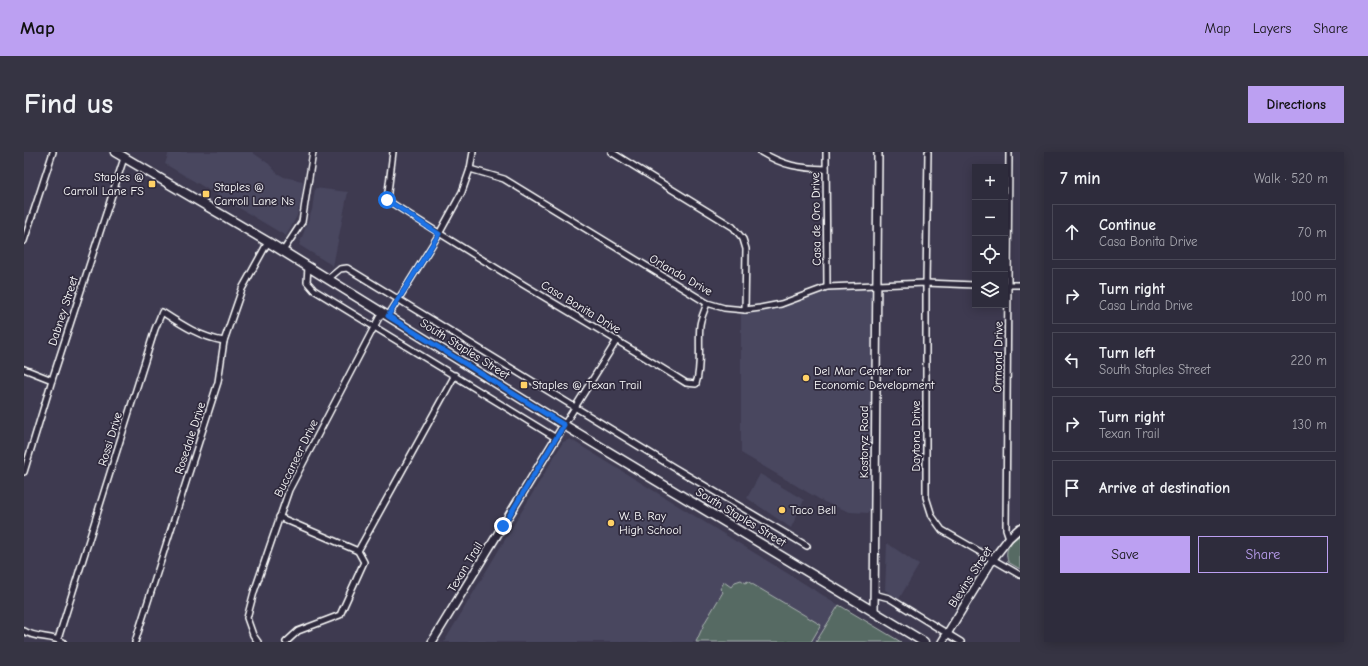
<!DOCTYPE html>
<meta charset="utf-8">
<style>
:root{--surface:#2e2c3c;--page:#363443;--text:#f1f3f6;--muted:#a7a7af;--line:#494856;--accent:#bca0f2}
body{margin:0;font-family:"Comic Neue",sans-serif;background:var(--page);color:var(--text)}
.controls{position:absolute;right:12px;top:12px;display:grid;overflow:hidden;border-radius:0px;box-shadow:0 2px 10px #0003}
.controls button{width:36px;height:36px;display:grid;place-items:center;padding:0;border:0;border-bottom:1px solid var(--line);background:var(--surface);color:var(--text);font:20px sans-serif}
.stop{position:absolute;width:12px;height:12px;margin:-9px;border:3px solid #1a73e8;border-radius:50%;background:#fff}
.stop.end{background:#1a73e8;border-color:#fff;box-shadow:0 1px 4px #0008}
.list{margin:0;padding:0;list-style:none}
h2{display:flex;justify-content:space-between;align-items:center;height:52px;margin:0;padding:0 16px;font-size:17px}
h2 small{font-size:13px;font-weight:400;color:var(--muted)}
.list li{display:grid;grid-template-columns:26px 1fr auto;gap:12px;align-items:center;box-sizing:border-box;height:56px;margin:0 8px 8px;padding:0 8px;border:1px solid var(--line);border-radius:0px}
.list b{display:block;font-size:15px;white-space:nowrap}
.list p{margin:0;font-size:13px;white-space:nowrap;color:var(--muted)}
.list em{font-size:13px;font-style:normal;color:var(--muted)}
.actions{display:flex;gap:8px;padding:12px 16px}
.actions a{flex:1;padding:9px 0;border:1px solid var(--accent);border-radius:0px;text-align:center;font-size:14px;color:var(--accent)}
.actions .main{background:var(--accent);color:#111}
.icon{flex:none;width:22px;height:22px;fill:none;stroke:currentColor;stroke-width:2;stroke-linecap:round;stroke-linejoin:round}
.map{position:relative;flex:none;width:996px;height:490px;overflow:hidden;border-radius:0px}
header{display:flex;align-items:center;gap:24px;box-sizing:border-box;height:56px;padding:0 20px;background:var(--accent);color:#111}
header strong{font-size:19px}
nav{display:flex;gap:22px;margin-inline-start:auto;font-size:14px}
.intro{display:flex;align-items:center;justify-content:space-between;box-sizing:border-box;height:96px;padding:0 24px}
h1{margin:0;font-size:28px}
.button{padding:10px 18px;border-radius:0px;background:var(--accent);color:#111;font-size:14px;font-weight:700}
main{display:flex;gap:24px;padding:0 24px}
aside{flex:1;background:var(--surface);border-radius:0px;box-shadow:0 2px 10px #0003}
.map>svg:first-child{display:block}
</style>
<header>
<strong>Map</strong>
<nav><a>Map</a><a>Layers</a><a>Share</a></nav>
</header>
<div class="intro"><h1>Find us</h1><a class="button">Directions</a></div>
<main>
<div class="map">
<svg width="996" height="490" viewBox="0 0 996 490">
<rect width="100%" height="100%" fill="#3e3a50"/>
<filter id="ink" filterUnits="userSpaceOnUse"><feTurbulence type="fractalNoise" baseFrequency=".025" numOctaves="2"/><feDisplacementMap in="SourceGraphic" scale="8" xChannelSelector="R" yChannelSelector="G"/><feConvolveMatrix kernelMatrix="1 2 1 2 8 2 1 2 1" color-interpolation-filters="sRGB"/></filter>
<g filter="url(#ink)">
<g fill="#48465e">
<path d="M 145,0 L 228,0 L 245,12 L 253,21 L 260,25 L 279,29 L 278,43 L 273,64 L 262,84 L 141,12 Z"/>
<path d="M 291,36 L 324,40 L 309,114 L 275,93 L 288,58 Z"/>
<path d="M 845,135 L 849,138 L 847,358 L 843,361 L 826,360 L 800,350 L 717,301 L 717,162 L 748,158 L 801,140 L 819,137 Z"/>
<path d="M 546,287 L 815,453 L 792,490 L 420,490 L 539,290 Z"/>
<path d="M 736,322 L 780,348 L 767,376 L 723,346 Z"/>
<path d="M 863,391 L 895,413 L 875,447 L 861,438 Z"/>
</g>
<g fill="#576a64" stroke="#abb4b2">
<path d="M 996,383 L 996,417 L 984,410 C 980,396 986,391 996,383 Z"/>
<path d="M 717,428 L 722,431 L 723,429 L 797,473 L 787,490 L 672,490 L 681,470 L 699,440 L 696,437 L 700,430 L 707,435 L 711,430 Z"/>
<path d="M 815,453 L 877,490 L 792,490 Z"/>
</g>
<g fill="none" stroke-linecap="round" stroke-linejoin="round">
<defs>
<g id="street">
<path d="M 369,0 L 363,48 C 461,112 563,169 662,231 L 672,232 C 678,214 674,192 676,173 C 677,165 681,158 683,151"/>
<path d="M 587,0 L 709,75 L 719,87 L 722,97 L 721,158"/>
<path d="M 737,0 C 760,14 775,16 802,17"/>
<path d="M 802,0 L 803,135"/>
<path d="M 904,0 L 902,131 L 902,345 L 908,364 L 918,378 L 996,423"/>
<path d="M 985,0 L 982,377 L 985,386"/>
<path d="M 446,17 L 480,27 L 683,151 L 700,156 L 721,158 L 736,156 L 757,152 L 803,135 L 902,131 L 951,133"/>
<path d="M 0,89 L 29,0"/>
<path d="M 259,99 L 278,70 L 289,0"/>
<path d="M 284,115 L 283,130 L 290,138 L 532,286"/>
<path d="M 304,127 L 316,117 L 323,116 L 649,315 L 783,394"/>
<path d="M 981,133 L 996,133"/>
<path d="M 364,164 L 415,82 L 438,40 L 446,17 L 449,0"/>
<path d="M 0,217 L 28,228"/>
<path d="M 540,273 L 593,188"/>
<path d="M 0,320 L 28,228 L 100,6"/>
<path d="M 255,365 L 334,399"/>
<path d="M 850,442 L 865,446 L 937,490"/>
<path d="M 0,479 C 13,487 27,483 39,490"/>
<path d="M 34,487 L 131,177 L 138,160 C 158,173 176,185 200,189"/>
<path d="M 111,490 L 194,230 L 200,189 L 218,137 L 244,90"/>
<path d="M 234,490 L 229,483 L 223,466 L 230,440 L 265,338 L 358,160"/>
<path d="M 262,490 L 274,479 L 316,463 L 340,410 L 334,399 L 431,223"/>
</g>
<g id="secondary">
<path d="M 850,460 L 854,0"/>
<path d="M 408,490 L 540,273"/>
<path d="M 918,490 L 969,407 L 985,386 L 996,376"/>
</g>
<path id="primary" d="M 91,0 L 244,90 L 540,273 L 900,490"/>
</defs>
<use href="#street" stroke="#fff" stroke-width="8"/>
<use href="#secondary" stroke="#fff" stroke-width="10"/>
<use href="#primary" stroke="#fff" stroke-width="11"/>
<use href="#street" stroke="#2f2a3d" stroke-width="5"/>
<use href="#secondary" stroke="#2f2a3d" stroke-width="7"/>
<use href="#primary" stroke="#2f2a3d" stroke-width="8"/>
</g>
</g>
<g fill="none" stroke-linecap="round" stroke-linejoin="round" filter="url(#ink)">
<path stroke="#1a73e8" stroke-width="5" d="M 363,48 L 415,82 L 364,164 L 540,273 L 479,374"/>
</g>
<g fill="#ffd166" stroke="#2f2a3d" stroke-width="1.5">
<rect x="124" y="28" width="8" height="8" rx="2"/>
<rect x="178" y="38" width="8" height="8" rx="2"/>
<circle cx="782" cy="226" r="4"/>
<rect x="496" y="229" width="8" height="8" rx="2"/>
<circle cx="758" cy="358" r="4"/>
<circle cx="587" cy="371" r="4"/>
</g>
<g text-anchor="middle" stroke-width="3.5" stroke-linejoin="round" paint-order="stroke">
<g font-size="12" fill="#fff" stroke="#2f2a3d" text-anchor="start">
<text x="120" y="29" text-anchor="end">Staples @<tspan x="120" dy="14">Carroll Lane FS</tspan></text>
<text x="190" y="39">Staples @<tspan x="190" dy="14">Carroll Lane Ns</tspan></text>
<text x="790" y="223">Del Mar Center for<tspan x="790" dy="14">Economic Development</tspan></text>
<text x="508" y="237">Staples @ Texan Trail</text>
<text x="766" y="362">Taco Bell</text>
<text x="595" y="368">W. B. Ray<tspan x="595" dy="14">High School</tspan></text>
</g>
<g font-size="12" fill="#fff" stroke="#2f2a3d">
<text transform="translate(792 67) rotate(-91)" y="4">Casa de Oro Drive</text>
<text transform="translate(657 123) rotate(30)" y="4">Orlando Drive</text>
<text transform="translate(557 155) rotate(31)" y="4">Casa Bonita Drive</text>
<text transform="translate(39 159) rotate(-72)" y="4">Dabney Street</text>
<text transform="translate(441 197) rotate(32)" y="4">South Staples Street</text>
<text transform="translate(974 205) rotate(-89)" y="4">Ormond Drive</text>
<text transform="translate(892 284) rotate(-90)" y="4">Daytona Drive</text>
<text transform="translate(166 286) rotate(-72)" y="4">Rosedale Drive</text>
<text transform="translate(86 287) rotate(-73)" y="4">Rossi Drive</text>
<text transform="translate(840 290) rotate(-90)" y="4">Kostoryz Road</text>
<text transform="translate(272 306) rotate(-64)" y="4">Buccaneer Drive</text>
<text transform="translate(717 365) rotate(31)" y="4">South Staples Street</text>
<text transform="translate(441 415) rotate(-59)" y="4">Texan Trail</text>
<text transform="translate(946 425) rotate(-57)" y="4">Blevins Street</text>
</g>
</g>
</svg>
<div class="controls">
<button>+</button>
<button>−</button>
<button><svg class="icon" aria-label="locate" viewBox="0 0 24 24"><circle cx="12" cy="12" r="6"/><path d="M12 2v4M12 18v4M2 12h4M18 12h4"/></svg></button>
<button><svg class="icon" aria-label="layers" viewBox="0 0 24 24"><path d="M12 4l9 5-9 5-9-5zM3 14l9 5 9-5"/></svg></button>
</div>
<div class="stop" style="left:363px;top:48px"></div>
<div class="stop end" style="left:479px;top:374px"></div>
</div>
<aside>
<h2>7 min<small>Walk · 520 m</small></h2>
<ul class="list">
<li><svg class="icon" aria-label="ahead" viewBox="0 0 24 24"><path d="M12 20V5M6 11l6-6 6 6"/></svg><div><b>Continue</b><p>Casa Bonita Drive</p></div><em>70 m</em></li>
<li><svg class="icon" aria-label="right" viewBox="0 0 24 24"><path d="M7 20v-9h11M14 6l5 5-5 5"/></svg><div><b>Turn right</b><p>Casa Linda Drive</p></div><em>100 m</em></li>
<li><svg class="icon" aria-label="left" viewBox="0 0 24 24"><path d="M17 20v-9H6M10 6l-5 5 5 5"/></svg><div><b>Turn left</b><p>South Staples Street</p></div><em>220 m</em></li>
<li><svg class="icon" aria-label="right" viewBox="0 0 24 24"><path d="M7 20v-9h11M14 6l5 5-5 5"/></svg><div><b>Turn right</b><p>Texan Trail</p></div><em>130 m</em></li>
<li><svg class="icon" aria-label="arrive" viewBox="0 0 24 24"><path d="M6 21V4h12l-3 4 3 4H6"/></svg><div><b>Arrive at destination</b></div></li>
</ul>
<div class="actions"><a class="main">Save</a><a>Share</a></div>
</aside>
</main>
